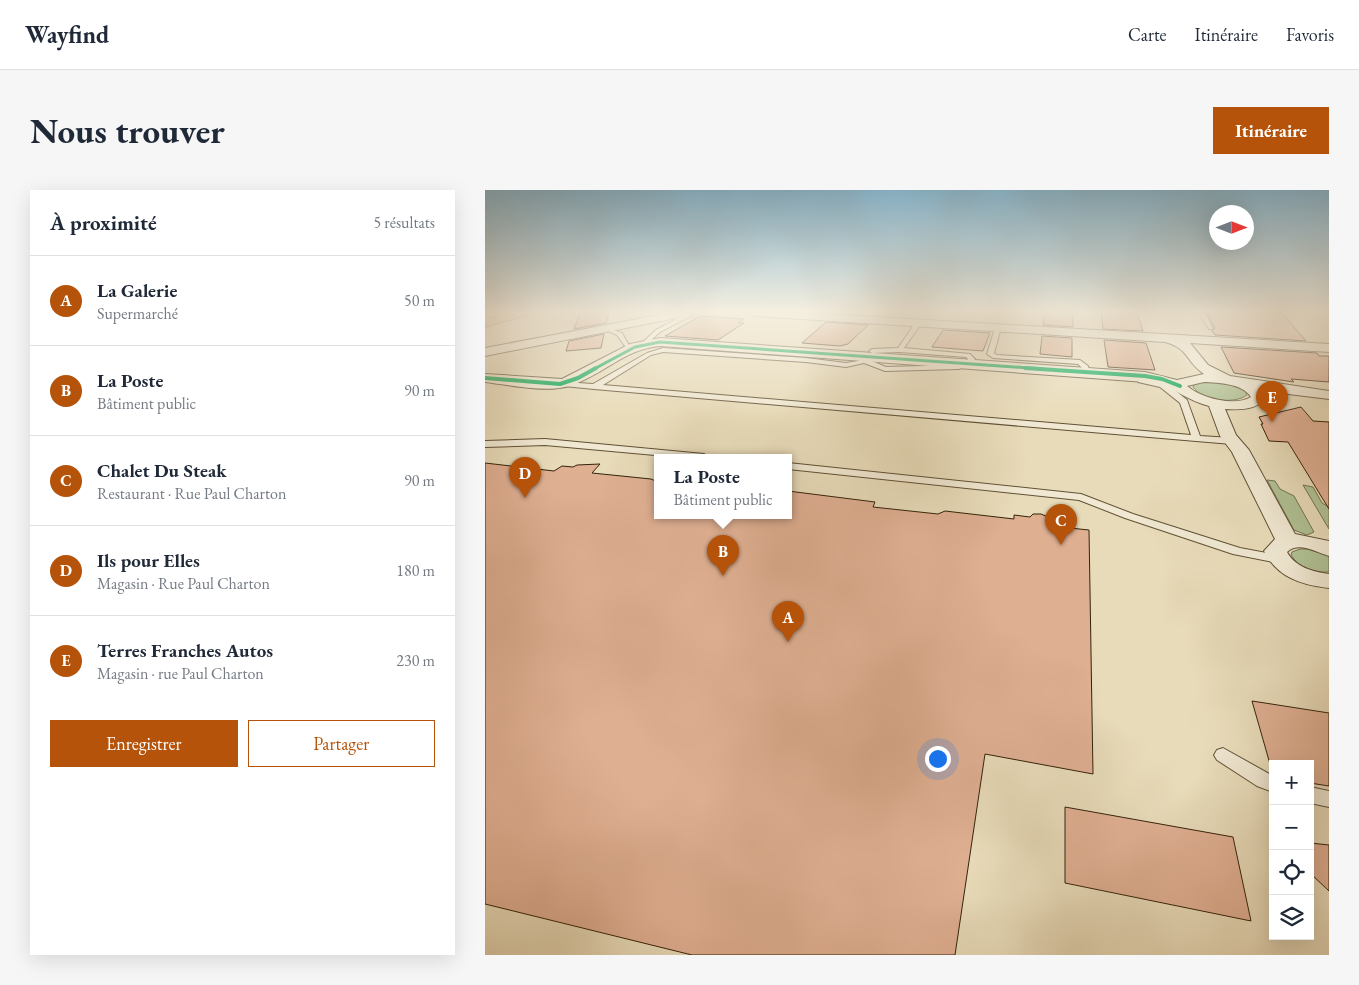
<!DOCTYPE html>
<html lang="fr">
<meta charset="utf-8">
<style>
:root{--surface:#fff;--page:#f6f6f7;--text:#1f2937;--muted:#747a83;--line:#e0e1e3;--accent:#b45309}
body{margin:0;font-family:"EB Garamond",serif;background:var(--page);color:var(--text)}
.controls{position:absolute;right:15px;bottom:15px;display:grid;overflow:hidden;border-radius:0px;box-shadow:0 5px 20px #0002}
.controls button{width:45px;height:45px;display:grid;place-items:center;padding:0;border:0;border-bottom:1px solid var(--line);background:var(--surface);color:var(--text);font:25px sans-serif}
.compass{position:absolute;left:724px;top:15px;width:45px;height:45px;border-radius:50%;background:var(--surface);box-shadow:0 5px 20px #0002;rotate:90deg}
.you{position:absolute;left:452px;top:568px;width:18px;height:18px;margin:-12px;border:4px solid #fff;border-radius:50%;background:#1a73e8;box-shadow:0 0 0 8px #1a73e833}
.badge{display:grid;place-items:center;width:32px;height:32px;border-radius:50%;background:var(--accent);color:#fff;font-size:16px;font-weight:700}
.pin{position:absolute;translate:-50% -41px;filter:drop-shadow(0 1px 2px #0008)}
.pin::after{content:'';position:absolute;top:26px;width:18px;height:15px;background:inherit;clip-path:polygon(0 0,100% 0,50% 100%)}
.popup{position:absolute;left:169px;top:264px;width:138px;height:65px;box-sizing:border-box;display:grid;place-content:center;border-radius:0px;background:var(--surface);filter:drop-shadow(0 1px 4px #0005);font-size:16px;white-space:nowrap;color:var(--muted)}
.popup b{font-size:19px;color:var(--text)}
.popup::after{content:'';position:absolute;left:50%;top:100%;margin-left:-10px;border:10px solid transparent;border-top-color:var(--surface)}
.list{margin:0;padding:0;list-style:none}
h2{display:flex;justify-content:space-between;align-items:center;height:65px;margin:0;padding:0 20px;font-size:21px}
h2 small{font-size:16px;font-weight:400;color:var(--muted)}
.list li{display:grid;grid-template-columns:32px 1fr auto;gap:15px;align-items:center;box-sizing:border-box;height:90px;padding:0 20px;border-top:1px solid var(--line)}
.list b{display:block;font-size:19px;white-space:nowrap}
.list p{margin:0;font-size:16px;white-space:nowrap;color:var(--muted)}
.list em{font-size:16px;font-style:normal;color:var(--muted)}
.actions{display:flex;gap:10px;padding:15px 20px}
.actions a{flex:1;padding:11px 0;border:1px solid var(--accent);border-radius:0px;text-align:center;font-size:18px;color:var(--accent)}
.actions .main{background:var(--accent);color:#fff}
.icon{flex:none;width:28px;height:28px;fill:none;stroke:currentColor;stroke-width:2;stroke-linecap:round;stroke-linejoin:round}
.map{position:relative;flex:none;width:844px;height:765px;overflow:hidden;border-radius:0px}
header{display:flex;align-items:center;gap:30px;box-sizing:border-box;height:70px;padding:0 25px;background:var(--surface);border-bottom:1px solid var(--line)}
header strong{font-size:24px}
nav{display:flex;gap:28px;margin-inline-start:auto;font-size:18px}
.intro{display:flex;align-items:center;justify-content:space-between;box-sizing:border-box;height:120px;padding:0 30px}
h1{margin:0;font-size:35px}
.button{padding:12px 22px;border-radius:0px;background:var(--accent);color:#fff;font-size:18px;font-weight:700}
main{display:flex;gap:30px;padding:0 30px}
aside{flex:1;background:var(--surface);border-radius:0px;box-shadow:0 5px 20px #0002}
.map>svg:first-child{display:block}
</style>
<header>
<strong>Wayfind</strong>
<nav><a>Carte</a><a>Itinéraire</a><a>Favoris</a></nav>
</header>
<div class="intro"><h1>Nous trouver</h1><a class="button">Itinéraire</a></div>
<main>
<aside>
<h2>À proximité<small>5 résultats</small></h2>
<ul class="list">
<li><span class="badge">A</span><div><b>La Galerie</b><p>Supermarché</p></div><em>50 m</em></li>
<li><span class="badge">B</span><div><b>La Poste</b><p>Bâtiment public</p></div><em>90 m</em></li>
<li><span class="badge">C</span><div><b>Chalet Du Steak</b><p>Restaurant · Rue Paul Charton</p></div><em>90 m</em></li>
<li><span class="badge">D</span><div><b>Ils pour Elles</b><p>Magasin · Rue Paul Charton</p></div><em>180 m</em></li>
<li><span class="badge">E</span><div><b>Terres Franches Autos</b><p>Magasin · rue Paul Charton</p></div><em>230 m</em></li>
</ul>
<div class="actions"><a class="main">Enregistrer</a><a>Partager</a></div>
</aside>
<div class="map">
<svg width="844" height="765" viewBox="0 0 844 765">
<rect width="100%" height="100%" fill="#e8dbb9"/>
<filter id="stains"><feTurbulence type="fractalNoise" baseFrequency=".004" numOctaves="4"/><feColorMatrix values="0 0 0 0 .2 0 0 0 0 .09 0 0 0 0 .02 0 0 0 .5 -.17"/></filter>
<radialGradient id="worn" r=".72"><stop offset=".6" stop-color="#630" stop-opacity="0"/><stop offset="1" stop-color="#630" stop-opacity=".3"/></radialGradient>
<g fill="#b0c194" stroke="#727250">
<path d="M 720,191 C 732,192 757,191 762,205 C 749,215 717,210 708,197 L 709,194 Z"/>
<path d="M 782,290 L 790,291 L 795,299 L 809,306 L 829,342 L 822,345 L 809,340 Z"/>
<path d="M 818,295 L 828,297 L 837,313 L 844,317 L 844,339 Z"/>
<path d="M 815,359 L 828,359 L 844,366 L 844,382 C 831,383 813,378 806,365 L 807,362 Z"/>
</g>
<g fill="#dfaf92" stroke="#34230b">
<path d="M 95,123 L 124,123 L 121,133 L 89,139 Z"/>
<path d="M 560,123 L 588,123 L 588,137 L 558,135 Z"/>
<path d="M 616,123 L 652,123 L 658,141 L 618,139 Z"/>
<path d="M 722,123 L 797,123 L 821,151 L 730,145 L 727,141 L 730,138 Z"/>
<path d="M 215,126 L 259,129 L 253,133 L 259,133 L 233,150 L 180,146 Z"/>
<path d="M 341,132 L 383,135 L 363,154 L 355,156 L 317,153 Z"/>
<path d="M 458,140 L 505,143 L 498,161 L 447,157 Z"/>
<path d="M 119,144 L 116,158 L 81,161 L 84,151 Z"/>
<path d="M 557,146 L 587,148 L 587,167 L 555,164 Z"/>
<path d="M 619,150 L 661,153 L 670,180 L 623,177 Z"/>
<path d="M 736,157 L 832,163 L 834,166 L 844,166 L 844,192 L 806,189 L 809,192 L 749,183 Z"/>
<path d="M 816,217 L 828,231 L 844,232 L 844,319 L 803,252 L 784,251 L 776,234 L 778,234 L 774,227 Z"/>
<path d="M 0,273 L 69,281 L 77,276 L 88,277 L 92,275 L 115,274 L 107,283 L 166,289 L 173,292 L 173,325 L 303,325 L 303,301 L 390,312 L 388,317 L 453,324 L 460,321 L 529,329 L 529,325 L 545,327 L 548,324 L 556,324 L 568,329 L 576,330 L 575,337 L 604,340 L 608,584 L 500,564 L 470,765 L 207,765 L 0,714 Z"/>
<path d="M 767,511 L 844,523 L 844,596 L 825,593 L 825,574 L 785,574 Z"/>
<path d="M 580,617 L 748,647 L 766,731 L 580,693 Z"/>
<path d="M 825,653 L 844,655 L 844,701 L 825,683 Z"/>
</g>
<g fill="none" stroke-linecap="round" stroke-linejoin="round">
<defs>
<g id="service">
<path d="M 203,123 L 211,123 L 175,142 L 162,154 L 157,153 L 171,140 Z"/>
<path d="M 714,123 L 720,123 L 728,139 L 724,139 Z"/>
<path d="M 430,131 L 433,133 L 433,138 L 419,158 L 485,164 L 490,169 L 487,175 L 483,175 L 483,169 L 481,167 L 415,162 L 387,163 L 384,161 L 387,159 L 413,158 L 427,138 L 427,133 Z"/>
<path d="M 513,136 L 516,138 L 509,163 L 512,165 L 595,170 L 603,176 L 605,182 L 598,184 L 597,178 L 593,174 L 508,168 L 502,164 L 510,138 Z"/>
<path d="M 119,137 L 137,143 L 146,159 L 142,159 L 132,145 L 119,139 Z"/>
<path d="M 178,158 L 321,168 L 361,173 L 373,171 L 382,164 L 385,166 L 382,169 L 401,177 L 474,175 L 478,177 L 474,179 L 400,181 L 379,173 L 361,177 L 321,172 L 178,162 L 166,165 L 118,195 L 706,245 L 695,213 L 675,197 L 653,192 L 653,188 L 656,188 L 681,193 L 702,210 L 715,246 L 747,248 L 751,251 L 747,254 L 711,251 L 109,199 L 79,196 L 75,194 L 79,192 L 108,194 L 162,163 Z"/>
<path d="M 60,249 L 219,264 L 224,267 L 192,267 L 60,255 L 0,257 L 0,251 Z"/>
<path d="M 303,273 L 596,304 L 648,324 L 755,358 L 797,366 L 799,369 L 793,373 L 748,364 L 640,328 L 594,310 L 303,279 Z"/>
<path d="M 738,558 L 788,586 L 788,602 L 772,596 L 732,570 L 729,565 L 732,560 Z"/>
<path d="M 825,597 L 844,601 L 844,617 L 825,613 Z"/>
</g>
<g id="minor">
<path d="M 184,123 L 206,123 L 201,126 L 0,166 L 0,158 Z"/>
<path d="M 264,123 L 325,123 L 844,154 L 844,162 L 705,153 L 723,175 L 745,186 L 844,201 L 844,209 L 778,201 L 781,208 C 772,220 754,220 740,219 L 751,245 L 764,260 L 810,344 L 844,351 L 844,366 C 830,362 814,351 802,362 C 810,377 828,382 844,384 L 844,398 C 816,395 792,387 779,361 L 790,349 L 747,262 L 735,246 L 724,216 C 704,211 691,200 674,193 L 175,156 C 139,159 117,186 84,196 C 61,203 24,195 0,192 L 0,184 L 77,189 L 145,154 L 175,148 L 660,182 L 692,190 L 719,184 C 700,171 705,159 680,152 L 269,126 ZM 719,192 C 734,193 757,193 766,207 C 749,217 716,208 702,196 Z"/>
</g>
<path id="primary" d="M 22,123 L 43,123 L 41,126 L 0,137 L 0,129 Z"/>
</defs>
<use href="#service" stroke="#615136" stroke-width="2"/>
<use href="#minor" stroke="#615136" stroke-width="2"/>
<use href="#primary" stroke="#34230b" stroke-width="1"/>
<use href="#service" fill="#f0e8d2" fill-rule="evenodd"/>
<use href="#minor" fill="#f0e8d2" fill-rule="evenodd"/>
<use href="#primary" fill="#e4be7c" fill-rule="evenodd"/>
<defs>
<path id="bus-1-far1" d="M 109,179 L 150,157 L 175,152 L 558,179"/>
<g id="bus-1">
<path d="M 540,178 L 660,186 L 677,189 L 695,196"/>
<path d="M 0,188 L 75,194 L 93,188 L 111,178"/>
</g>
</defs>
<use href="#bus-1-far1" stroke="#f0e8d2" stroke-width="5"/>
<use href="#bus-1" stroke="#f0e8d2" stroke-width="6"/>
<use href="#bus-1-far1" stroke="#00a651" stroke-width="3"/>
<use href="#bus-1" stroke="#00a651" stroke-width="4"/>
</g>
<linearGradient id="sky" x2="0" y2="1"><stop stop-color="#88b7d0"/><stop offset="0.53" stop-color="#f5efe0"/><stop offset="1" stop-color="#f5efe0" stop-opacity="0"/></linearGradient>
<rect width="844" height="230" fill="url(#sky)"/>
<rect width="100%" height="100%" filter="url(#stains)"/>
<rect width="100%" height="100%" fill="url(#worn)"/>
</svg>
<div class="controls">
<button>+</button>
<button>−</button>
<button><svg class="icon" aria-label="locate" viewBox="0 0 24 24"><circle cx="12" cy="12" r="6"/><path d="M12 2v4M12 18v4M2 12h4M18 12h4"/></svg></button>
<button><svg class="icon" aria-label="layers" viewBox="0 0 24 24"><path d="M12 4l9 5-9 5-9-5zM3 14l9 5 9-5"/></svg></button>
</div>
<svg class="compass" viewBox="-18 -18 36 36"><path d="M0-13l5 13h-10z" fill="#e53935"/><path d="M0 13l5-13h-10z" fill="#747a83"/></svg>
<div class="you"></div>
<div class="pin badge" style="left:303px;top:452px">A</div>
<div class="pin badge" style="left:238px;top:386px">B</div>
<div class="popup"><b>La Poste</b>Bâtiment public</div>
<div class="pin badge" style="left:576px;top:355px">C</div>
<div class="pin badge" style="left:40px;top:308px">D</div>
<div class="pin badge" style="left:787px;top:232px">E</div>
</div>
</main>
